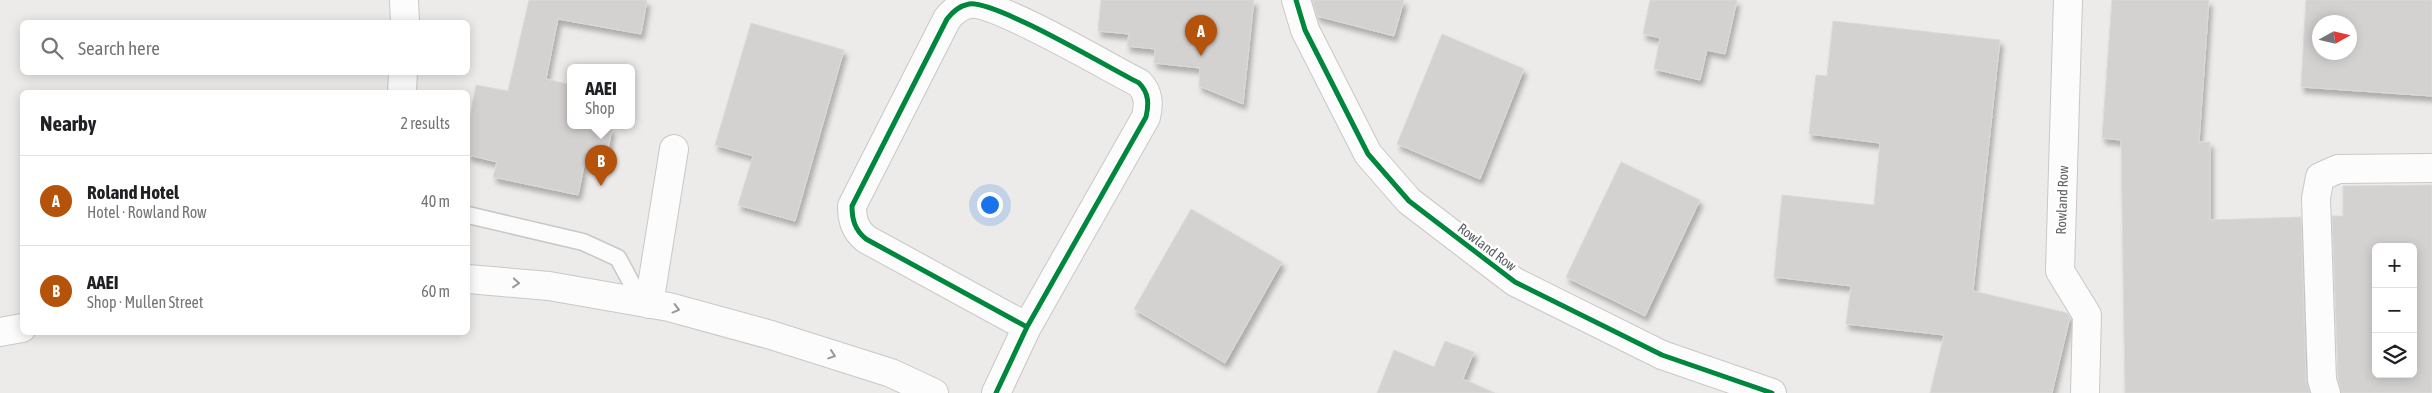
<!DOCTYPE html>
<meta charset="utf-8">
<style>
:root{--surface:#fff;--page:#f6f6f6;--text:#202124;--muted:#757577;--line:#e0e0e0;--accent:#b45309}
body{margin:0;font-family:"Asap Condensed",sans-serif;background:var(--page);color:var(--text)}
.controls{position:absolute;right:15px;bottom:15px;display:grid;overflow:hidden;border-radius:8px;box-shadow:0 2px 12px #0003}
.controls button{width:45px;height:45px;display:grid;place-items:center;padding:0;border:0;border-bottom:1px solid var(--line);background:var(--surface);color:var(--text);font:25px sans-serif}
.compass{position:absolute;left:2312px;top:15px;width:45px;height:45px;border-radius:50%;background:var(--surface);box-shadow:0 2px 12px #0003;rotate:82deg}
.you{position:absolute;left:989px;top:204px;width:18px;height:18px;margin:-12px;border:4px solid #fff;border-radius:50%;background:#1a73e8;box-shadow:0 0 0 8px #1a73e833}
.badge{display:grid;place-items:center;width:32px;height:32px;border-radius:50%;background:var(--accent);color:#fff;font-size:16px;font-weight:700}
.pin{position:absolute;translate:-50% -41px;filter:drop-shadow(0 1px 2px #0008)}
.pin::after{content:'';position:absolute;top:26px;width:18px;height:15px;background:inherit;clip-path:polygon(0 0,100% 0,50% 100%)}
.popup{position:absolute;left:567px;top:64px;width:68px;height:65px;box-sizing:border-box;display:grid;place-content:center;border-radius:8px;background:var(--surface);filter:drop-shadow(0 1px 4px #0005);font-size:16px;white-space:nowrap;color:var(--muted)}
.popup b{font-size:19px;color:var(--text)}
.popup::after{content:'';position:absolute;left:50%;top:100%;margin-left:-10px;border:10px solid transparent;border-top-color:var(--surface)}
.list{margin:0;padding:0;list-style:none}
h2{display:flex;justify-content:space-between;align-items:center;height:65px;margin:0;padding:0 20px;font-size:21px}
h2 small{font-size:16px;font-weight:400;color:var(--muted)}
.list li{display:grid;grid-template-columns:32px 1fr auto;gap:15px;align-items:center;box-sizing:border-box;height:90px;padding:0 20px;border-top:1px solid var(--line)}
.list b{display:block;font-size:19px;white-space:nowrap}
.list p{margin:0;font-size:16px;white-space:nowrap;color:var(--muted)}
.list em{font-size:16px;font-style:normal;color:var(--muted)}
.icon{flex:none;width:28px;height:28px;fill:none;stroke:currentColor;stroke-width:2;stroke-linecap:round;stroke-linejoin:round}
.map{position:relative;flex:none;width:2432px;height:393px;overflow:hidden}
.search{position:absolute;background:var(--surface);box-shadow:0 2px 12px #0003;left:20px;top:20px;width:450px;height:55px;display:flex;align-items:center;gap:12px;box-sizing:border-box;padding:0 18px;border-radius:8px;color:var(--muted);font-size:19px}
.panel{position:absolute;background:var(--surface);box-shadow:0 2px 12px #0003;left:20px;top:90px;width:450px;height:245px;border-radius:8px}
.map>svg:first-child{display:block}
</style>
<div class="map">
<svg width="2432" height="393" viewBox="0 0 2432 393">
<defs>
<filter id="shadow"><feDropShadow dx="3" dy="5.5" stdDeviation="2.5" flood-color="#0004"/></filter>
</defs>
<rect width="100%" height="100%" fill="#edebe9"/>
<g fill="#d4d2d1" stroke="#dcdad8" fill-rule="evenodd" filter="url(#shadow)">
<path d="M 529,0 L 647,0 L 641,34 L 558,19 L 546,79 L 571,85 L 571,125 L 594,125 L 612,129 L 605,165 L 585,161 L 578,195 L 493,177 L 497,162 L 468,155 L 468,127 L 476,85 L 508,91 Z"/>
<path d="M 1101,0 L 1254,0 L 1243,104 L 1199,86 L 1200,68 L 1154,63 L 1155,49 L 1127,46 L 1129,34 L 1098,31 Z"/>
<path d="M 1312,0 L 1404,0 L 1394,36 L 1317,16 Z"/>
<path d="M 1650,0 L 1737,0 L 1725,54 L 1707,50 L 1700,80 L 1654,69 L 1660,38 L 1643,34 Z"/>
<path d="M 2112,0 L 2209,0 L 2199,142 L 2210,142 L 2210,220 L 2301,217 L 2306,381 L 2310,393 L 2125,393 L 2121,140 L 2102,138 Z"/>
<path d="M 2306,0 L 2432,0 L 2432,96 L 2301,87 ZM 2320,22 L 2350,22 L 2350,52 L 2320,52 Z"/>
<path d="M 1833,21 L 2000,40 L 1973,291 L 2067,313 L 2070,317 L 2052,393 L 1930,393 L 1944,335 L 1846,324 L 1851,286 L 1774,277 L 1782,195 L 1874,205 L 1880,143 L 1809,134 L 1816,75 L 1827,76 Z"/>
<path d="M 751,23 L 844,50 L 795,221 L 738,205 L 753,156 L 715,145 Z"/>
<path d="M 1442,34 L 1524,69 L 1480,179 L 1397,144 Z"/>
<path d="M 1621,162 L 1700,200 L 1645,316 L 1566,277 Z"/>
<path d="M 2432,185 L 2432,393 L 2341,393 L 2338,377 L 2332,216 L 2343,216 L 2343,186 ZM 2376,247 L 2413,247 L 2413,374 L 2376,374 Z"/>
<path d="M 1191,209 L 1282,262 L 1225,363 L 1134,309 Z"/>
<path d="M 1445,341 L 1474,352 L 1463,379 L 1495,393 L 1377,393 L 1394,350 L 1434,367 Z"/>
</g>
<g fill="none" stroke-linecap="round" stroke-linejoin="round">
<defs>
<path id="service" d="M 468,215 L 583,242 L 618,258 L 633,286 L 634,301"/>
<g id="minor">
<path d="M 404,0 L 405,22"/>
<path d="M 1296,0 L 1305,30 L 1368,154 L 1409,201 L 1515,282 L 1662,355 L 1772,393"/>
<path d="M 2068,0 L 2060,271 L 2087,315 L 2085,393"/>
<path d="M 402,92 L 403,72"/>
<path d="M 649,304 L 674,149"/>
<path d="M 996,393 L 1027,327 L 1146,117 C 1149,104 1149,93 1139,83 C 1109,68 995,0 969,4 C 959,6 953,11 947,19 L 852,206 C 852,220 855,230 866,239 L 1027,327"/>
<path d="M 2326,393 L 2322,380 L 2316,198 L 2320,177 L 2338,169 L 2432,168"/>
</g>
<g id="tertiary">
<path d="M 468,279 L 549,286 L 669,307 L 771,335 L 891,373 L 934,393"/>
<path d="M 0,332 L 22,328"/>
</g>
</defs>
<use href="#service" stroke="#c8c8c8" stroke-width="19"/>
<use href="#minor" stroke="#c8c8c8" stroke-width="30"/>
<use href="#tertiary" stroke="#c8c8c8" stroke-width="30"/>
<use href="#service" stroke="#fcfcfc" stroke-width="16"/>
<use href="#minor" stroke="#fcfcfc" stroke-width="28"/>
<use href="#tertiary" stroke="#fcfcfc" stroke-width="28"/>
<defs>
<g id="cycleway">
<path d="M 1296,0 L 1305,30 L 1368,154 L 1409,201 L 1515,282 L 1662,355 L 1772,393"/>
<path d="M 996,393 L 1027,327 L 1146,117 C 1149,104 1149,93 1139,83 C 1109,68 995,0 969,4 C 959,6 953,11 947,19 L 852,206 C 852,220 855,230 866,239 L 1027,327"/>
</g>
</defs>
<use href="#cycleway" stroke="#fff" stroke-width="8"/>
<use href="#cycleway" stroke="#00873e" stroke-width="5"/>
</g>
<defs><path id="oneway-chevron" d="M-2-3.5L2.5 0L-2 3.5" fill="none" stroke-width="1.6" stroke-linecap="round" stroke-linejoin="round" transform="scale(1.25)"/></defs>
<g stroke="#95989a">
<use href="#oneway-chevron" transform="translate(516 283) rotate(5)"/>
<use href="#oneway-chevron" transform="translate(676 309) rotate(15)"/>
<use href="#oneway-chevron" transform="translate(832 355) rotate(18)"/>
</g>
<g text-anchor="middle" stroke-width="5" stroke-linejoin="round" paint-order="stroke">
<g font-size="14" fill="#5e6265" stroke="#fff">
<text transform="translate(2062 200) rotate(-88)" y="5">Rowland Row</text>
<text transform="translate(1487 247) rotate(37)" y="5">Rowland Row</text>
</g>
</g>
</svg>
<div class="controls">
<button>+</button>
<button>−</button>
<button><svg class="icon" aria-label="layers" viewBox="0 0 24 24"><path d="M12 4l9 5-9 5-9-5zM3 14l9 5 9-5"/></svg></button>
</div>
<svg class="compass" viewBox="-18 -18 36 36"><path d="M0-13l5 13h-10z" fill="#e53935"/><path d="M0 13l5-13h-10z" fill="#757577"/></svg>
<div class="you"></div>
<div class="pin badge" style="left:1201px;top:56px">A</div>
<div class="pin badge" style="left:601px;top:186px">B</div>
<div class="popup"><b>AAEI</b>Shop</div>
<div class="search"><svg class="icon" aria-label="search" viewBox="0 0 24 24"><circle cx="10" cy="10" r="6"/><path d="M15 15l6 6"/></svg>Search here</div>
<section class="panel">
<h2>Nearby<small>2 results</small></h2>
<ul class="list">
<li><span class="badge">A</span><div><b>Roland Hotel</b><p>Hotel · Rowland Row</p></div><em>40 m</em></li>
<li><span class="badge">B</span><div><b>AAEI</b><p>Shop · Mullen Street</p></div><em>60 m</em></li>
</ul>
</section>
</div>
